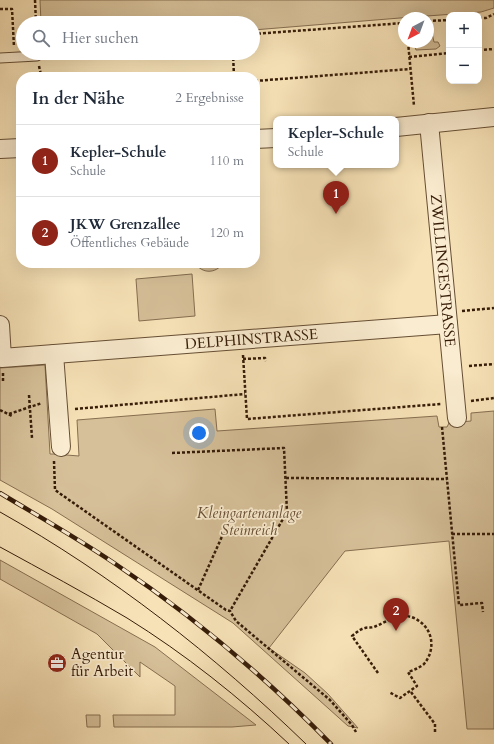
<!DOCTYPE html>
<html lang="de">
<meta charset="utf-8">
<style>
:root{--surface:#fff;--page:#f2f2f3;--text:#1f2937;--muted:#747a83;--line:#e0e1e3;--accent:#8f2418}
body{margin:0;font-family:Cardo,serif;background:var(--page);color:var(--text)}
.controls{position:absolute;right:12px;top:12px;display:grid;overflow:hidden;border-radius:8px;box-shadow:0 4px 16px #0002}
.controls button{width:36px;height:36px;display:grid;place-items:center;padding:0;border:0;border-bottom:1px solid var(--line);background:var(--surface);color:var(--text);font:20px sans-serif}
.compass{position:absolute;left:398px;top:12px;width:36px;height:36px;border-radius:50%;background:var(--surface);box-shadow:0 4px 16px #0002;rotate:221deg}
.you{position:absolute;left:199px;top:433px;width:14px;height:14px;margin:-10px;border:3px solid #fff;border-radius:50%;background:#1a73e8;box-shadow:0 0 0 6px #1a73e833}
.badge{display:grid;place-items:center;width:26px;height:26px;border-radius:50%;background:var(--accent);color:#fff;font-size:13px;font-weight:700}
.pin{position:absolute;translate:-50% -33px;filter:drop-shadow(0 1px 2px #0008)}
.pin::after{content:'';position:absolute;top:21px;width:14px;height:12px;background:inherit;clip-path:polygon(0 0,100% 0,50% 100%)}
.popup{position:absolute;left:273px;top:116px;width:126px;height:52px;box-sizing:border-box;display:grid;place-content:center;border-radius:8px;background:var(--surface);filter:drop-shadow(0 1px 3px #0005);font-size:13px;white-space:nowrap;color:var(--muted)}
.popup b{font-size:15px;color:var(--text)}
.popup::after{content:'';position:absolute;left:50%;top:100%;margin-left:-8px;border:8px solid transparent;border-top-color:var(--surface)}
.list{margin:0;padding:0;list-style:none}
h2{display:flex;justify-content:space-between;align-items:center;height:52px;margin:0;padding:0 16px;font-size:17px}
h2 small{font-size:13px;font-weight:400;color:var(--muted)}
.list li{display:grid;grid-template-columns:26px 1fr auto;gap:12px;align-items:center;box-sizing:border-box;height:72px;padding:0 16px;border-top:1px solid var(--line)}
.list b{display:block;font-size:15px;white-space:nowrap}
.list p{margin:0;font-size:13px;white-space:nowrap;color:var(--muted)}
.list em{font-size:13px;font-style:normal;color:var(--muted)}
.icon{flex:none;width:22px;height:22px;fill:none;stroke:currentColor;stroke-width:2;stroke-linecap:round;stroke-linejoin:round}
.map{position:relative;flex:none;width:494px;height:744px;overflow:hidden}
.search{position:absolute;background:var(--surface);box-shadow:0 4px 16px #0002;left:16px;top:16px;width:244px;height:44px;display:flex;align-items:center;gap:10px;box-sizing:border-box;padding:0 14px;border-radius:22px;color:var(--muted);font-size:15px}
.panel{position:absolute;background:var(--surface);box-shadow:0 4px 16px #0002;left:16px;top:72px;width:244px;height:196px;border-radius:16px}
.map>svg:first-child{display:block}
</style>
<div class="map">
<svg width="494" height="744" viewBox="0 0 494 744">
<rect width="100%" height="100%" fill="#f7e2b7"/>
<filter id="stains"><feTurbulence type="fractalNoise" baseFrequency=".005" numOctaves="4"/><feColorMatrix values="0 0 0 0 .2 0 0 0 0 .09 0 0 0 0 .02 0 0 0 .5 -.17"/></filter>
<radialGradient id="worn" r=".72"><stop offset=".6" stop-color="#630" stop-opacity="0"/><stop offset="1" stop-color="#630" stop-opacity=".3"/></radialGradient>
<g fill="#d6c099" stroke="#866e50">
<path d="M 40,0 L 494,0 L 494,8 L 481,12 L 400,18 L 253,30 L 253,23 L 41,23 Z"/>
<path d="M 428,31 L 430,31 L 432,33 L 434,42 L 438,42 L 440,46 L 436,49 L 416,50 L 413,42 L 428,42 Z"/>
<path d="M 195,263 L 223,263 C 216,274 202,274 195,263 Z"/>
<path d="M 192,274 L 195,316 L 139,321 L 136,279 Z"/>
<path d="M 45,365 L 50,454 L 54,454 L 79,456 L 77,420 L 215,409 L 217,431 L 437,416 L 439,427 L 447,427 L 449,423 L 471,421 L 471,413 L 494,411 L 494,729 L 467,729 L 449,541 L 345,551 L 269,648 L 305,673 L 328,694 L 358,728 L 348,726 L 233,623 L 52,509 L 0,480 L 0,368 Z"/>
<path d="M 0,560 L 155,647 L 256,725 L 232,727 L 114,727 L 113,715 L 175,715 L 175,686 L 140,662 L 140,677 L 97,634 L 0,579 Z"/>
<path d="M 86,715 L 100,715 L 100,727 L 87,727 Z"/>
</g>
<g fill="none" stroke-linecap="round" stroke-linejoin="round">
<defs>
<path id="service" d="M 0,58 L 37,56"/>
<g id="minor">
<path id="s1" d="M 429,123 L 457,418"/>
<path d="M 396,127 L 494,117"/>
<path d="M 255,139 L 276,138"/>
<path d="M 0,149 L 21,148"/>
<path id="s2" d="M 0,325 L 2,358 L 448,324"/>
<path d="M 54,354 L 61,447"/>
</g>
</defs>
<use href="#service" stroke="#664e34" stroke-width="11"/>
<use href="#minor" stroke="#664e34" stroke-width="20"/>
<g stroke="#361c08" stroke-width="2.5" stroke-dasharray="3 2" stroke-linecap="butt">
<path d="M 35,0 L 36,23"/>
<path d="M 0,9 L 12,9 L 14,47"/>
<path d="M 479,18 L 486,18 L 494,14"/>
<path d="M 428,21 L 449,20"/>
<path d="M 253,34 L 404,23"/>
<path d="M 408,42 L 414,106"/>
<path d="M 479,50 L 494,49"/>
<path d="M 233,53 L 234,77"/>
<path d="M 409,57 L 449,53"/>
<path d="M 39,66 L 41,75 L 54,75 L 54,77"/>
<path d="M 255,81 L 410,69"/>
<path d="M 462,311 L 494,308"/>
<path d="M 243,355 L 247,419 L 441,404"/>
<path d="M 243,359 L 265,358 L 266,361"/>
<path d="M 469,366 L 494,364"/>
<path d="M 3,373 L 3,382"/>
<path d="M 29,395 L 32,438"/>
<path d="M 471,401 L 494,398"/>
<path d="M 75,409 L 245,394"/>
<path d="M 0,410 L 12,416"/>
<path d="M 9,414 L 42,403"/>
<path d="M 442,427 L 459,605 L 482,603 L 483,612"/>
<path d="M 172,453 L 284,448 L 287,512 L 230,611"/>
<path d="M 54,461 L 55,490 L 226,610 L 230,611 L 236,621 L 330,700 L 352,725 L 356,732"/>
<path d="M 286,478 L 447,479"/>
<path d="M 452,534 L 494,534"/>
<path d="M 198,590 L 224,532"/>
<path d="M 378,673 L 352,636 C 356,633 360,629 365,628 C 368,627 371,628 374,627 C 384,623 393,616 405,616 C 410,616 415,618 419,621 C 434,631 435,651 424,664 C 419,668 414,670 408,672 L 417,686 L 400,698 L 389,692"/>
<path d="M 411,692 L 435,724 L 435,733"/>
</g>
<use href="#service" stroke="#faecd0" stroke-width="9"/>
<use href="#minor" stroke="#faecd0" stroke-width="18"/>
<g stroke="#361c08" stroke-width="1">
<path d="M 0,512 C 112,575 214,655 306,744"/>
<path d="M 0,547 C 42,570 85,593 127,618 C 185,654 239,697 289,744"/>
</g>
<defs>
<path id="rail" d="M 0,493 C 38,516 77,538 114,563 C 192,615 265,677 331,744"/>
</defs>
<use href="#rail" stroke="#361c08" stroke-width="4.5"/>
<use href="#rail" stroke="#faecd0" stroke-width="3" stroke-dasharray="9" stroke-linecap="butt"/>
</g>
<defs>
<symbol id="office-disc" viewBox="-11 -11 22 22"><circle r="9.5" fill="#8f2418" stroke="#faecd0"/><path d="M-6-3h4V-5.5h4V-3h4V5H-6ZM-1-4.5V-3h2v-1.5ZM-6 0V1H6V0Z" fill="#fff"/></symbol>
</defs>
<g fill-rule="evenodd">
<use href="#office-disc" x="46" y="652" width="22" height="22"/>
</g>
<g text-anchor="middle" stroke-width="3.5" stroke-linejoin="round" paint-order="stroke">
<g font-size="15" fill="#361c08" stroke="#faecd0">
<text dy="5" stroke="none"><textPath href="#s1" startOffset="148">ZWILLINGESTRASSE</textPath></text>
<text dy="5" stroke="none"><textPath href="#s2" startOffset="283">DELPHINSTRASSE</textPath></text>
</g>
<g font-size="15" font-style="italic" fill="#664d34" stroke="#faecd0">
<text x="249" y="518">Kleingartenanlage<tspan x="249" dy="17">Steinreich</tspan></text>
</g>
<g font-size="15" fill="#361c08" stroke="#faecd0" text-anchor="start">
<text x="71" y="659">Agentur<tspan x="71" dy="17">für Arbeit</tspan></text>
</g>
</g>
<rect width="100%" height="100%" filter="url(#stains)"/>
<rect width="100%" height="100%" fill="url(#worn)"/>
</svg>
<div class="controls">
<button>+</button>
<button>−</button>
</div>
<svg class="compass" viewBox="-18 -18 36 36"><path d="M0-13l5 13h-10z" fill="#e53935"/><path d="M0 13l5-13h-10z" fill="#747a83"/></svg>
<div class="you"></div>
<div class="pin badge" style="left:336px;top:214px">1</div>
<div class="popup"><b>Kepler-Schule</b>Schule</div>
<div class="pin badge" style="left:396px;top:631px">2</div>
<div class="search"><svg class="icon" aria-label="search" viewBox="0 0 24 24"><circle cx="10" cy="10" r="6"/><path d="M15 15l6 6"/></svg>Hier suchen</div>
<section class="panel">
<h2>In der Nähe<small>2 Ergebnisse</small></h2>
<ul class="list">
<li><span class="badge">1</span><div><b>Kepler-Schule</b><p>Schule</p></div><em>110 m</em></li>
<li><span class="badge">2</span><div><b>JKW Grenzallee</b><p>Öffentliches Gebäude</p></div><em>120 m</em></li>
</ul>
</section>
</div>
